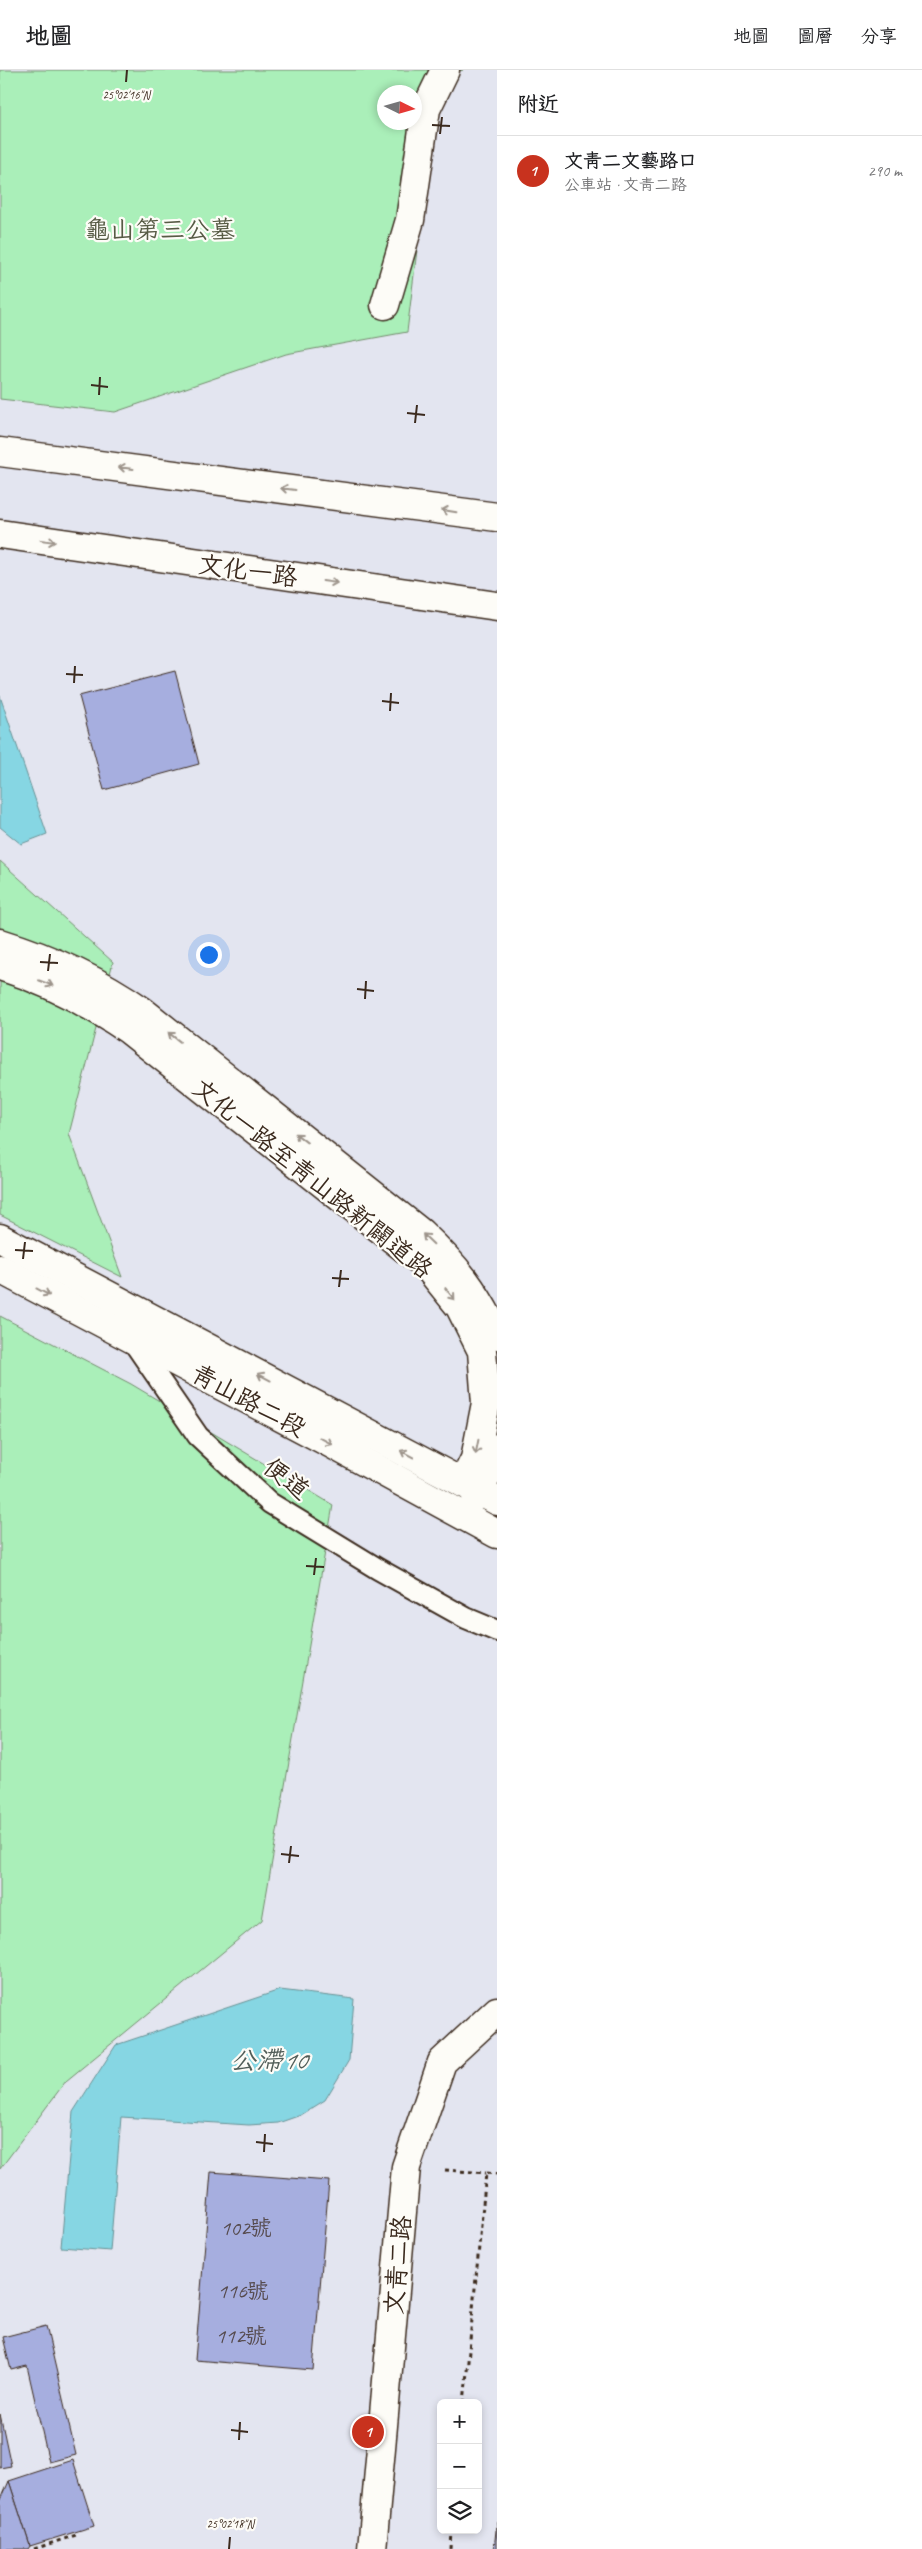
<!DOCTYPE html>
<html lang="zh-TW">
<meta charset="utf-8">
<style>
:root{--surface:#fff;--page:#f6f6f6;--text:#202124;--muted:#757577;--line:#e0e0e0;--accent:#c8321e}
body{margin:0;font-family:Caveat,"LXGW WenKai TC",sans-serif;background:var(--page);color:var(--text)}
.controls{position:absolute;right:15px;bottom:15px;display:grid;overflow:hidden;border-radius:8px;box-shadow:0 2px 8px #0003}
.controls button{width:45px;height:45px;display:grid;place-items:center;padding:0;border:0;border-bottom:1px solid var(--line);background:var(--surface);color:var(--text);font:25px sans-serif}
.compass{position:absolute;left:377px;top:15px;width:45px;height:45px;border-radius:50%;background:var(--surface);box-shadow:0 2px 8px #0003;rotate:95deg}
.you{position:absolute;left:208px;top:884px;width:18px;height:18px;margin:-12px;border:4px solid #fff;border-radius:50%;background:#1a73e8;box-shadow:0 0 0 8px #1a73e833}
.badge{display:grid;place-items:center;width:32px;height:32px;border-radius:50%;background:var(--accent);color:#fff;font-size:16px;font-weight:700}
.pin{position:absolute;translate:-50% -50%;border:2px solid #fff;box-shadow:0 1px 5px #0006}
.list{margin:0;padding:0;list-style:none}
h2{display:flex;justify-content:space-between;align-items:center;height:65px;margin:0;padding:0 20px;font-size:21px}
h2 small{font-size:16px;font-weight:400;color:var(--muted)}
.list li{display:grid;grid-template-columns:32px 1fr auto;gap:15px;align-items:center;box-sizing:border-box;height:70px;padding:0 20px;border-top:1px solid var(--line)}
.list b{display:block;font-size:19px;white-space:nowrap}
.list p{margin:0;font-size:16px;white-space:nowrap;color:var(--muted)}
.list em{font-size:16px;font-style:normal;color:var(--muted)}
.icon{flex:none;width:28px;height:28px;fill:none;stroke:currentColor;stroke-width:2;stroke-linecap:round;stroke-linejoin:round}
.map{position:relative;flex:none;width:497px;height:2479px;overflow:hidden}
header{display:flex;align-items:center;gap:30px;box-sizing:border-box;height:70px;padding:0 25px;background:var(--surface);border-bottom:1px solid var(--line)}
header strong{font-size:24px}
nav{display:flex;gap:28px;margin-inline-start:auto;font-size:18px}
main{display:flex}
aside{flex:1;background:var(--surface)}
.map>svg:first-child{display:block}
</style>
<header>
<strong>地圖</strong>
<nav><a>地圖</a><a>圖層</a><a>分享</a></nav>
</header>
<main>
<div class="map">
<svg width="497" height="2479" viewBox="0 0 497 2479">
<rect width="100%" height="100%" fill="#e3e5f0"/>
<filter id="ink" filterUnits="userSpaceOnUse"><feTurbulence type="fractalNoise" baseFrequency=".02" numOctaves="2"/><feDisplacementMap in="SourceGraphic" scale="10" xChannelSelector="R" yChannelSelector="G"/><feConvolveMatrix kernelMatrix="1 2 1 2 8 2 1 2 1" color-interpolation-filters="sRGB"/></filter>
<g filter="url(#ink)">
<g fill="#aaefb9" stroke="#728c6c" fill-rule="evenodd">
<path d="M 0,0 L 463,0 L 438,7 L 407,262 L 286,284 L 115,342 L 0,329 ZM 384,22 L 414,22 L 414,52 L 384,52 Z"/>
<path d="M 0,791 L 113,892 L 69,1064 L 122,1207 L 0,1145 Z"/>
<path d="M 0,1246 L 131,1314 L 333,1435 L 262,1850 L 66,2011 L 0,2099 Z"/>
</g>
<g fill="#86d6e3" stroke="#689194">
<path d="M 0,626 L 47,764 L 21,774 L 0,757 Z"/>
<path d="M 280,1920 L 354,1929 L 349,1990 L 325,2030 L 301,2045 L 278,2053 L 249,2055 L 121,2047 L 110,2181 L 61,2177 L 73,2042 L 116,1975 Z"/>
</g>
<g fill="#a6aedf" stroke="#3b2a1e">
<path d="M 175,601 L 199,694 L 104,720 L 79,626 Z"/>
<path d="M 211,2102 L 329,2111 L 313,2300 L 195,2290 Z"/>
<path d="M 46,2256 L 76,2385 L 49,2392 L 27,2296 L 11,2300 L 3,2267 Z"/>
<path d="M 0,2344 L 11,2396 L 0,2398 Z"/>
<path d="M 73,2390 L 94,2456 L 30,2476 L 9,2411 Z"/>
<path d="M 9,2411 L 30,2476 L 28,2479 L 0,2479 L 0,2432 Z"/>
<path d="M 497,2451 L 497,2479 L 494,2479 Z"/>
</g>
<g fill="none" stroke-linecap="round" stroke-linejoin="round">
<defs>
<path id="lane" d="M 132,1270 L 198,1366 L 270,1433 L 378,1499 L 466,1548 L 497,1561"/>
<g id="street">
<path d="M 385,235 L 410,150 L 426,39 L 445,0"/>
<path d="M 372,2479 L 406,2097 L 442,1992 L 497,1941"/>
</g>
<g id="secondary">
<path d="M 0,382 L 497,447"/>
<path d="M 0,464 L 497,536"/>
<path d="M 0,873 C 52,889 98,910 142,941 L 421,1163 C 457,1197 475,1220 497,1265"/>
<path d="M 0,896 C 48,911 88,932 129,960 L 426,1195 L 460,1237 L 482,1281 L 486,1333 L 475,1389 L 463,1413"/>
<path d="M 0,1168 L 497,1431"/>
<path d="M 0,1199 L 332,1374 L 497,1464"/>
<path d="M 476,1426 L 495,1390 L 497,1378"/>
</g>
</defs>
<use href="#lane" stroke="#3b2a1e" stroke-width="24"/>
<use href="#street" stroke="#3b2a1e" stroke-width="31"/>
<use href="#secondary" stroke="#3b2a1e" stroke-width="31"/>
<g stroke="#3b2a1e" stroke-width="3" stroke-dasharray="4 4" stroke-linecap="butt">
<path d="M 445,2100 L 486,2103"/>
<path d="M 464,2333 L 486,2103 L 497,2104"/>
<path d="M 34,2479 L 76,2465"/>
<path d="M 451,2479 L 452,2460"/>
</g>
<use href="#lane" stroke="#fdfcf7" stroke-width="20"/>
<use href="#street" stroke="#fdfcf7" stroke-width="28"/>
<use href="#secondary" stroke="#fdfcf7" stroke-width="28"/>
</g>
<defs><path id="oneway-shaft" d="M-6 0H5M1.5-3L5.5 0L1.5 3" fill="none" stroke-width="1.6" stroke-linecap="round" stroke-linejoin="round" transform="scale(1.25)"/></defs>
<g stroke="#9c938a">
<use href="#oneway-shaft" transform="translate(126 398) rotate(-173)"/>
<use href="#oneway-shaft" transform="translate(288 419) rotate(-173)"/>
<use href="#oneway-shaft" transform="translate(449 441) rotate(-171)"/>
<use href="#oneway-shaft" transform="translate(48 471) rotate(8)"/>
<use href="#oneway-shaft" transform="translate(330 512) rotate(8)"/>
<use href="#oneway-shaft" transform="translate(46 913) rotate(21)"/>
<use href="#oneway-shaft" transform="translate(174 967) rotate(-142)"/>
<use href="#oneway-shaft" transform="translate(301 1068) rotate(-142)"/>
<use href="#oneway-shaft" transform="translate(428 1169) rotate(-136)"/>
<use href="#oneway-shaft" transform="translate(43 1222) rotate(28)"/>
<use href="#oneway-shaft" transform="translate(450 1224) rotate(51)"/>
<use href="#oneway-shaft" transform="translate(264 1307) rotate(-152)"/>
<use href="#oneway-shaft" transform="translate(326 1371) rotate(28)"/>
<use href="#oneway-shaft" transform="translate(477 1377) rotate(101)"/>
<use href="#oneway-shaft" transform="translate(407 1384) rotate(-152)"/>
</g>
</g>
<path fill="none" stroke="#3b2a1e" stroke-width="2" d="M 126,12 L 127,0M 432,55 L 450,56M 440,64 L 442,47M 91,315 L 108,317M 99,325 L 100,307M 407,343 L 425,345M 415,353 L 417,335M 66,604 L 83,605M 74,613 L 75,596M 382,631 L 399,633M 390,641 L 391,623M 40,892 L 58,893M 48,901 L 50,884M 357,919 L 374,921M 365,929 L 366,911M 15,1180 L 33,1181M 23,1189 L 25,1172M 332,1208 L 349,1209M 339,1217 L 341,1200M 306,1496 L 324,1497M 314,1505 L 316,1488M 281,1784 L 299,1786M 289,1793 L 291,1776M 256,2072 L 273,2074M 264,2082 L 265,2064M 231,2360 L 248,2362M 239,2370 L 240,2352M 229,2479 L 230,2467"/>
<g text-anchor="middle" stroke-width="4.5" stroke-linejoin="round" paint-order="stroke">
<g font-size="22" fill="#564b4e">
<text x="246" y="2165">102號</text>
<text x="243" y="2228">116號</text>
<text x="241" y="2273">112號</text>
</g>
<g font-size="25" fill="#575b45" stroke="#fdfcf7">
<text x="160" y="168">龜山第三公墓</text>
</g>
<g font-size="25" fill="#3b2a1e" stroke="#fdfcf7">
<text transform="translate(248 500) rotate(8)" y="9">文化一路</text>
<text transform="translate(313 1108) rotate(39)" y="9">文化一路至青山路新闢道路</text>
<text transform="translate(249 1330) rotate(28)" y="9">青山路二段</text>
<text transform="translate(287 1408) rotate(38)" y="9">便道</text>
<text transform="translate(397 2195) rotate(-85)" y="9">文青二路</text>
</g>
<g font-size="26" font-style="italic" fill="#525e59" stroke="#fdfcf7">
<text x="268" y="1999">公滯10</text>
</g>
</g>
<g font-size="12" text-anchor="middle" fill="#3b2a1e" stroke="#fdfcf7" stroke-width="4.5" stroke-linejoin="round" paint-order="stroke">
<text x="126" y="29">25°02'16"N</text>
<text x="230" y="2458">25°02'18"N</text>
</g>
</svg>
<div class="controls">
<button>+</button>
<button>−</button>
<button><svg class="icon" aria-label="layers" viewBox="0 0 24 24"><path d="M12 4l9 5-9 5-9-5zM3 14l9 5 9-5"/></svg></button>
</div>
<svg class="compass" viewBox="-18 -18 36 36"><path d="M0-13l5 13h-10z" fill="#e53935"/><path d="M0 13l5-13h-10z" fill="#757577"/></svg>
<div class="you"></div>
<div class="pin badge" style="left:368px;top:2362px">1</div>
</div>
<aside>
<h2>附近<small></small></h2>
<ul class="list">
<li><span class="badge">1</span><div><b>文青二文藝路口</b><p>公車站 · 文青二路</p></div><em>290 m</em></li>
</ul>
</aside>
</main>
